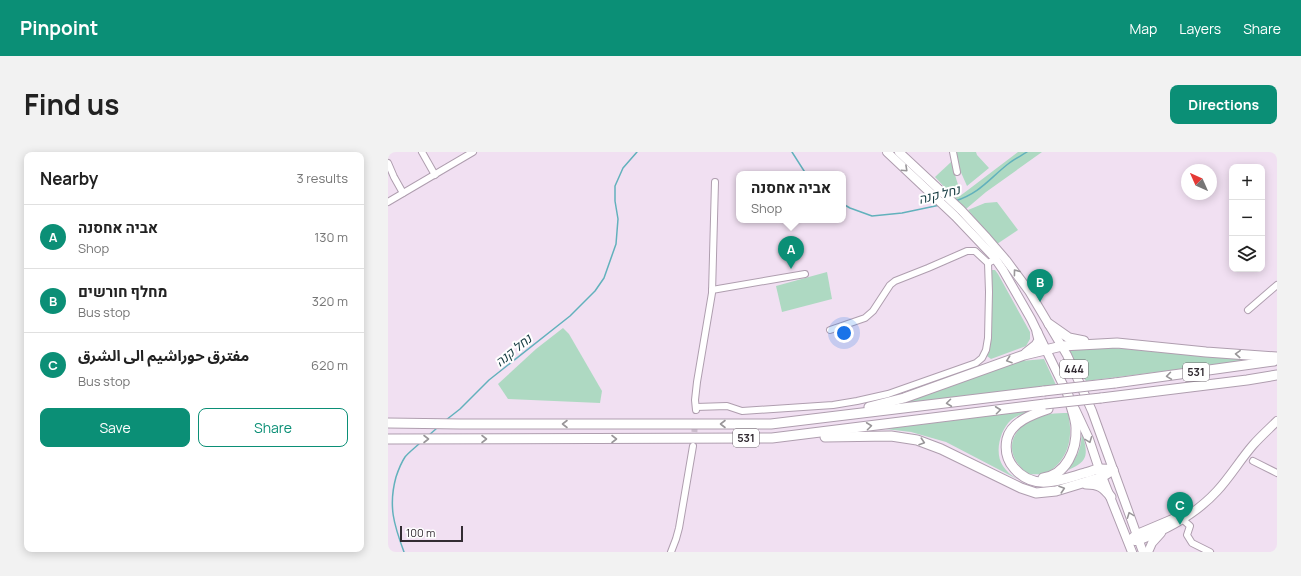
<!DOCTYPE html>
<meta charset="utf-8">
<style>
:root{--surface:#fff;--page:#f2f2f2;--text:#222;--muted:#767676;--line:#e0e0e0;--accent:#0b8f76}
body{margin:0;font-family:Manrope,"Noto Sans Arabic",Heebo,sans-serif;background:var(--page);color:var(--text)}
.controls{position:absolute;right:12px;top:12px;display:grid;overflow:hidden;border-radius:8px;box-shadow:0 2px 10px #0003}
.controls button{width:36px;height:36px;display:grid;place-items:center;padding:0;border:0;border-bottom:1px solid var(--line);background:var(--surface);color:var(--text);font:20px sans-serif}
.compass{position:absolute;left:793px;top:12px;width:36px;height:36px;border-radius:50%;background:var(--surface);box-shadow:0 2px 10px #0003;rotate:315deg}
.scale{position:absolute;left:12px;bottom:10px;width:63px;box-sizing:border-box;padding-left:4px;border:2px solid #332c33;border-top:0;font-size:11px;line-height:14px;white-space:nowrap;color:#332c33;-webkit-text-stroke:3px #fff;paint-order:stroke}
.you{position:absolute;left:456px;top:181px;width:14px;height:14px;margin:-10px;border:3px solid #fff;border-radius:50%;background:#1a73e8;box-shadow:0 0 0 6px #1a73e833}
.badge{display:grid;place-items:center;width:26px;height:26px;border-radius:50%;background:var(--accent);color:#fff;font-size:13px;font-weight:700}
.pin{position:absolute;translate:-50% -33px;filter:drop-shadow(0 1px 2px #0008)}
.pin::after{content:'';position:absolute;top:21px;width:14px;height:12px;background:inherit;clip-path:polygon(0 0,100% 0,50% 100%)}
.popup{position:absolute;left:348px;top:19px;width:110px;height:52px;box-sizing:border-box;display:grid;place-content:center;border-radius:8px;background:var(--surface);filter:drop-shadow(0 1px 3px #0005);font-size:13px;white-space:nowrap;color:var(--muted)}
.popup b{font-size:15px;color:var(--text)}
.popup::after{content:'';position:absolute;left:50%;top:100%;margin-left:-8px;border:8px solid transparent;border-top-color:var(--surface)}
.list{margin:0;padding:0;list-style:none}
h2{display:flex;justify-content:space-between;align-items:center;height:52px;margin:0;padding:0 16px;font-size:17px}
h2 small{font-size:13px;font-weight:400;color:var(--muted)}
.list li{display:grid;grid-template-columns:26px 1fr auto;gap:12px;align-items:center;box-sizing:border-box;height:64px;padding:0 16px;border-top:1px solid var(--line)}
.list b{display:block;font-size:15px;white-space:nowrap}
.list p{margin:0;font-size:13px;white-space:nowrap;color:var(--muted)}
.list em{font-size:13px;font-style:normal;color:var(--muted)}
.actions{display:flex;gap:8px;padding:12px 16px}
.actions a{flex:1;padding:9px 0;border:1px solid var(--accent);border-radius:8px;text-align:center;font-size:14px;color:var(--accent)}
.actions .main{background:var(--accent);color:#fff}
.icon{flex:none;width:22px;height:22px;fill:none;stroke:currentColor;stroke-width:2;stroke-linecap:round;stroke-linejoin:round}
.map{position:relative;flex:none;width:889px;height:400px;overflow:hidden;border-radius:8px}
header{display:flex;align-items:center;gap:24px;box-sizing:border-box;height:56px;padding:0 20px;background:var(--accent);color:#fff}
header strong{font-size:19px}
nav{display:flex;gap:22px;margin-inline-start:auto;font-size:14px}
.intro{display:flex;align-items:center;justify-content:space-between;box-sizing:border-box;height:96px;padding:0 24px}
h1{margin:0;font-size:28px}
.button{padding:10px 18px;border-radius:8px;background:var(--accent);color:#fff;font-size:14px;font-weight:700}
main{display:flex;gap:24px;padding:0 24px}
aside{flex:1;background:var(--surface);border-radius:8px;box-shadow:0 2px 10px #0003}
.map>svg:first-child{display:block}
</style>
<header>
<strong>Pinpoint</strong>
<nav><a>Map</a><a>Layers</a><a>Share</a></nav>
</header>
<div class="intro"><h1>Find us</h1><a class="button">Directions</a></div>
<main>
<aside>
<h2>Nearby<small>3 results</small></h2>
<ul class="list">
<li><span class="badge">A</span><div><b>אביה אחסנה</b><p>Shop</p></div><em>130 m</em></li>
<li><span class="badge">B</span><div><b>מחלף חורשים</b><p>Bus stop</p></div><em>320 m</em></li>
<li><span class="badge">C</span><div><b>مفترق حوراشيم الى الشرق</b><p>Bus stop</p></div><em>620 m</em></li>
</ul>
<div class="actions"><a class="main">Save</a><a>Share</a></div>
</aside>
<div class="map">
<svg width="889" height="400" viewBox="0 0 889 400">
<rect width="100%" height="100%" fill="#f1e0f2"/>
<g fill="#aed9c2">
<path d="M 567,0 L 588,0 L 589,3 L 601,16 L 579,34 L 571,16 Z"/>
<path d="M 630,0 L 654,0 L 598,40 L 578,57 L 566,46 L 572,44 Z"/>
<path d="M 563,10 L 572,39 L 570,42 L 563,42 L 547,25 Z"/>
<path d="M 609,50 L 630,78 L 609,92 L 580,58 L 597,51 Z"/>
<path d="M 604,118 L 607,118 L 610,122 L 642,180 L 642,187 L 638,194 L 603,207 L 599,204 L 602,198 Z"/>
<path d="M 439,120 L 444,147 L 394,160 L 388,134 Z"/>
<path d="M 175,176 L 181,182 L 214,239 L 212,251 L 120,247 L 110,232 L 148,197 Z"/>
<path d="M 698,196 L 726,196 L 864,208 L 698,229 L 680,199 Z"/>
<path d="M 656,207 L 668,233 L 487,256 L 539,243 L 587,224 L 633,209 Z"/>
<path d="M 640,259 C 635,262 628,264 623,268 C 612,278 606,301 615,314 C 618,319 623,323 629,327 L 558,290 L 523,280 L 497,277 Z"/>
<path d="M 680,261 C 684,279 683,297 671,311 C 667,315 663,319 658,321 C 653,323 646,322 640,322 C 608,297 628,267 662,262 C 668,261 674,261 680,261 Z"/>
<path d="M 694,280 C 699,300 703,309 680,318 C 690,303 693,298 694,280 Z"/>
</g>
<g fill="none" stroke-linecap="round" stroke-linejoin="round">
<g stroke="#62b1bc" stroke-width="1.5">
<path d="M 404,0 L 418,22"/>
<path d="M 567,49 C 592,41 601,27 620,12 C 626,7 633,4 639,0"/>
<path d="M 455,52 L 462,56 L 484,64 L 514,61 L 552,53"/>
<path d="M 58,268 L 72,257 L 101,228 L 182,164 L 207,139 L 216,126 L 228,92 L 230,67 L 227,49 L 227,34 L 235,16 L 249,0"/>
<path d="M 40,284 L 49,276"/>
<path d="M 16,400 C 6,373 0,354 8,325 C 10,319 13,311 17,305 C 21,300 28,295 33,290"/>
</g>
<path stroke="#cbbccc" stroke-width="6" stroke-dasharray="6 3" stroke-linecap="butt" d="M 306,289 L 307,267"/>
<defs>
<g id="minor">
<path d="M 34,0 L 47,23"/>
<path d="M 565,0 L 569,20"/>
<path d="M 0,11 L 6,25 L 15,41"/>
<path d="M 0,50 L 85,0"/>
<path d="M 324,138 L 417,122"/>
<path d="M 860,158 L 889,133"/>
<path d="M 442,178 L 477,166 L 485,159 L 502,133 L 507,129 L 540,116 L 579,99 L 587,99 L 600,111 L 608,107"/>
<path d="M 308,255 L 339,254 L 354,259 L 445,253 L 469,249 L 500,242 L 588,211 L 594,206 L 598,198 L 600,186 L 601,140 L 600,111"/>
<path d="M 308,258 L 307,248 L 309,230 L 324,141 L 327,30"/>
<path d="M 865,309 L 889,321"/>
<path d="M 792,365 L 802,374 L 799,383 L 804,391 L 822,400"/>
<path d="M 283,400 L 288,387 L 291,376 L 305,294"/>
</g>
<g id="major">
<path d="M 499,0 L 567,64 L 606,105 L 615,118 L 643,167 L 679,241"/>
<path d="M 511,0 L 573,58 L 599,86 L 618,108 L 641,139 L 679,203 L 704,259 L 755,400"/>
<path d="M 687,257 L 701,287 L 711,317 L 744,400"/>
<path d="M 745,385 L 749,382 L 794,363"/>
<path d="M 747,389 L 752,388 C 780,377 808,362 829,339 C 842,325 852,308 865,293 C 872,285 881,277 889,269"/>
<path d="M 760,400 L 764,391 L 773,381"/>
</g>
<g id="highway">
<path d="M 661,172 L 681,186 L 696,189"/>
<path d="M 638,201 L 648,193 L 651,188 L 649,180"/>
<path d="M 727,231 L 886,209"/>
<path d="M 713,246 L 859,228 L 889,223"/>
<path d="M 481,255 L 516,246 L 636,203 L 674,194 L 729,191 L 818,200 L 889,205"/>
<path d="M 660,257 C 645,262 623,270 619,287 C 617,297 619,308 626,316 C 646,340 672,328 697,321 C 702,320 707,317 712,317 C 716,317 720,317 725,318"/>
<path d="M 0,271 L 72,272 L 383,272 L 656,239"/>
<path d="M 437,285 L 503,284 L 529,288 L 553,297 L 633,336 L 648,341 L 668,339 L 714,325 L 725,318"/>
<path d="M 0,287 L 384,286 L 657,252"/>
<path d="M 655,326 C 678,323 689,298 688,276 C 688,266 682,253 680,243"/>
<path d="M 698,332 C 711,332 715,335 723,345"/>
</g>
</defs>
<use href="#minor" stroke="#af9eaf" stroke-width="8"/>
<use href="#major" stroke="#af9eaf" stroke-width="10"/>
<use href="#highway" stroke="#af9eaf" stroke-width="11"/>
<use href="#minor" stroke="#fff" stroke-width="6"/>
<use href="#major" stroke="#fff" stroke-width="8"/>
<use href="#highway" stroke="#fff" stroke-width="9"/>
<defs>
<g id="highway-bridge">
<path d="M 656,239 L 727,231"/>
<path d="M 657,252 L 713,246"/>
</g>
</defs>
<use href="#highway-bridge" stroke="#af9eaf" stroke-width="11" stroke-linecap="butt"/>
<use href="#highway-bridge" stroke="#fff" stroke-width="9"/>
</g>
<defs><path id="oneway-chevron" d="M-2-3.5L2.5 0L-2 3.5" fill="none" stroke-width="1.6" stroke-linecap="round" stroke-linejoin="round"/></defs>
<g stroke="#999699">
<use href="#oneway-chevron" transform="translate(517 17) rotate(43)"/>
<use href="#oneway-chevron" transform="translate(628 120) rotate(-127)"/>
<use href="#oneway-chevron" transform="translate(850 202) rotate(-177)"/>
<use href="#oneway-chevron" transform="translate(621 208) rotate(161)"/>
<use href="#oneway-chevron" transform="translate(781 224) rotate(172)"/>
<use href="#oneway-chevron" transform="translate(561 251) rotate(173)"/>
<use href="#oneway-chevron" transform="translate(610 258) rotate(-7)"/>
<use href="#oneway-chevron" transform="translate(177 272) rotate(180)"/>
<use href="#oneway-chevron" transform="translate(335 272) rotate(180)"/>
<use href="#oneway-chevron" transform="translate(481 274) rotate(-7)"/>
<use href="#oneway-chevron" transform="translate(38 287)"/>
<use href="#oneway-chevron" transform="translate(96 287)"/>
<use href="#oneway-chevron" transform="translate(226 287)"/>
<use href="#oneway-chevron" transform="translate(701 288) rotate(69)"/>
<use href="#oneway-chevron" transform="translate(534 290) rotate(18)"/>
<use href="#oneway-chevron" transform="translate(674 337) rotate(-18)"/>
<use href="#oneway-chevron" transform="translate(742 363) rotate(-111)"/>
</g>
<g text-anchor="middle" stroke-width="4" stroke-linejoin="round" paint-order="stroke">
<g fill="#fff" stroke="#706b70" stroke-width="1">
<rect x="672" y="208" width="28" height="18" rx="3"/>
<rect x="795" y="211" width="26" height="18" rx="3"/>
<rect x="345" y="277" width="26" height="18" rx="3"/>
</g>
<g font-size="11" font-weight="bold" fill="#332c33">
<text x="686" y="221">444</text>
<text x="808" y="224">531</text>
<text x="358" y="290">531</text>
</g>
<g font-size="13" font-style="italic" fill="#143a40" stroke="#fff">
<text transform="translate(551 42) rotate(-14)" y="5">נחל קנה</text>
<text transform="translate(125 198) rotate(-39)" y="5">נחל קנה</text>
</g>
</g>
</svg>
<div class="controls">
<button>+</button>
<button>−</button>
<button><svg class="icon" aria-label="layers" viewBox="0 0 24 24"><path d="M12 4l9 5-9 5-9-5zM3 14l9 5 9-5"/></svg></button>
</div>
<svg class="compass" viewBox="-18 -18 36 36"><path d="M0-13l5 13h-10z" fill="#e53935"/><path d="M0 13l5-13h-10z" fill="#767676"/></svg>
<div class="scale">100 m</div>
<div class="you"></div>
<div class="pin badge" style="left:403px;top:117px">A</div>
<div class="popup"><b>אביה אחסנה</b>Shop</div>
<div class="pin badge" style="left:652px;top:150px">B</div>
<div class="pin badge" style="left:792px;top:373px">C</div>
</div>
</main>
